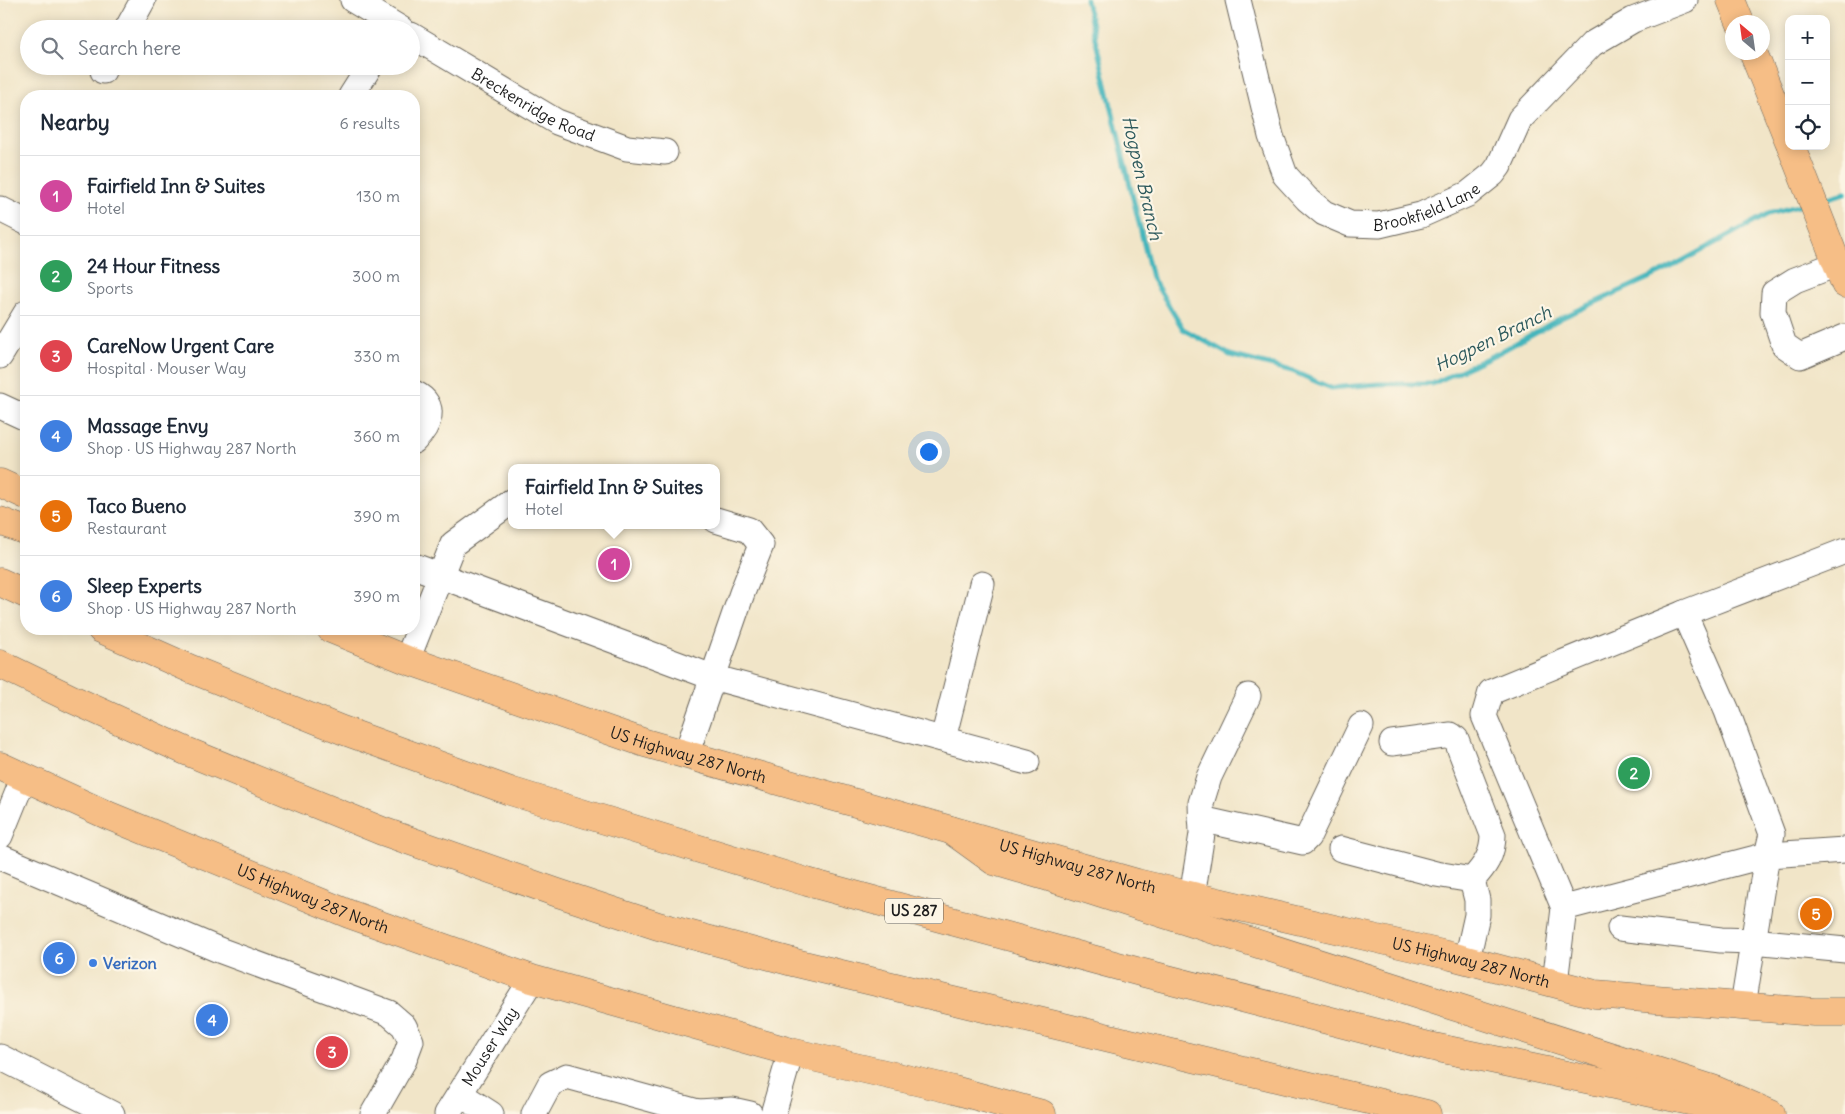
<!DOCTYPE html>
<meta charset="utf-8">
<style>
:root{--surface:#fff;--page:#f6f6f7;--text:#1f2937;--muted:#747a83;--line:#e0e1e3;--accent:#0f766e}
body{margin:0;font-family:Delius,sans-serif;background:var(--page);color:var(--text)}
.controls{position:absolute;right:15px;top:15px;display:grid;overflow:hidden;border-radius:10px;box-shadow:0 2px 12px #0003}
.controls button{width:45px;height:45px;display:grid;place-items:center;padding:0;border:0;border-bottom:1px solid var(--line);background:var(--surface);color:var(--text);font:25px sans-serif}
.compass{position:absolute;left:1725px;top:15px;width:45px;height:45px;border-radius:50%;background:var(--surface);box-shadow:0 2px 12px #0003;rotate:331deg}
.you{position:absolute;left:928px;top:451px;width:18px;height:18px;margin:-12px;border:4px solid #fff;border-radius:50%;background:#1a73e8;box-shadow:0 0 0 8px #1a73e833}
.badge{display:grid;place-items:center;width:32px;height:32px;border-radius:50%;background:var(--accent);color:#fff;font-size:16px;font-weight:700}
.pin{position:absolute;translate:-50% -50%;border:2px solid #fff;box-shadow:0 1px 5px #0006}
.popup{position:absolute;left:508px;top:464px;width:212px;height:65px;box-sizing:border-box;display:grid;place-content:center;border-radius:10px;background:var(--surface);filter:drop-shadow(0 1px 4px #0005);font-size:16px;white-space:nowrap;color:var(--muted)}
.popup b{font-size:19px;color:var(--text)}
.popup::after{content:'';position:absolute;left:50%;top:100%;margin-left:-10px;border:10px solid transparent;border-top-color:var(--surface)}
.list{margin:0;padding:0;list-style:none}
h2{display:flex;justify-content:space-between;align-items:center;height:65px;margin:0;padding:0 20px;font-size:21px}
h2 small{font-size:16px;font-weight:400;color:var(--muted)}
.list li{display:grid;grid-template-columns:32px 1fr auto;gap:15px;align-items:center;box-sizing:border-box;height:80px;padding:0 20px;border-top:1px solid var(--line)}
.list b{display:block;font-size:19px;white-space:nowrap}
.list p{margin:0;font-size:16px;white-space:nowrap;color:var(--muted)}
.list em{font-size:16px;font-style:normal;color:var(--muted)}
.icon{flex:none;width:28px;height:28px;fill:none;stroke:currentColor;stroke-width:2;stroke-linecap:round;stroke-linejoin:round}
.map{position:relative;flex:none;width:1845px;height:1114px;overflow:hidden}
.search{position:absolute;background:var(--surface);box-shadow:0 2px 12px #0003;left:20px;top:20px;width:400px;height:55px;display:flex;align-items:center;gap:12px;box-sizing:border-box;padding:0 18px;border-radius:28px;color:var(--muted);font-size:19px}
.panel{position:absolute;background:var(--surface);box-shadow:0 2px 12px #0003;left:20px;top:90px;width:400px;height:545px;border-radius:20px}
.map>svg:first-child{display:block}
</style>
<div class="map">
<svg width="1845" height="1114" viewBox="0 0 1845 1114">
<rect width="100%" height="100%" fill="#fcf5e5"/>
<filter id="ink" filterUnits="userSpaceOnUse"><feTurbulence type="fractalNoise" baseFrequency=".02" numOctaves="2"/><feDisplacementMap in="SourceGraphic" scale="10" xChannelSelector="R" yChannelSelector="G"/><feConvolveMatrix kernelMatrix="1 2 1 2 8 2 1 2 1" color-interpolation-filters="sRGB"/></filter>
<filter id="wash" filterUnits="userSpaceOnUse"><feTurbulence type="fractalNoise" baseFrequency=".0096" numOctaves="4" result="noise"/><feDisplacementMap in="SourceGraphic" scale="20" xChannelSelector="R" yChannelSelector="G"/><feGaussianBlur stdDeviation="1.12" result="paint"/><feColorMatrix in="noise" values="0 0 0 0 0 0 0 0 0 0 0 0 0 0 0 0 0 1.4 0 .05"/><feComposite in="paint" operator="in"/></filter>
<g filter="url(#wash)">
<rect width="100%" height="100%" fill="#f1e5c8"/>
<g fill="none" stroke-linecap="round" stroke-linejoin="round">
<g stroke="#45b5bc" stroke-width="5">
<path d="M 1086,0 L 1152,278 L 1183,329 L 1230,355 L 1292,371 L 1331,388 L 1379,384 L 1432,384 L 1500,352 L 1561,318 L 1662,272 L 1768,214 L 1805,204"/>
<path d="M 1821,200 L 1845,193"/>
</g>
</g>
</g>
<g filter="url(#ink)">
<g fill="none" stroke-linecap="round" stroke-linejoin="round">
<defs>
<g id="minor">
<path d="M 353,0 L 401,29"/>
<path id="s1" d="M 1238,0 L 1271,136 L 1285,175 L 1307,199 L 1324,213 L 1350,224 L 1379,225 L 1421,215 L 1468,194 L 1493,174 L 1499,166 L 1520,119 L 1592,44 L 1633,20 L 1685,0"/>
<path d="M 127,29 L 143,0"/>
<path id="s2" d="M 411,35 L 557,122 L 627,148 L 665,152"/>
<path d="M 103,71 L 105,66"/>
<path d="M 351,96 L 370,66"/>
<path d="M 0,209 L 26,222"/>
<path d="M 1837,264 L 1795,280 L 1774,293 L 1773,312 L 1784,345 L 1800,356 L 1845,337"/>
<path d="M 0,356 L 26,313"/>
<path d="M 414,393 C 439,405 429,426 414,441"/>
<path d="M 0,406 L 26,418"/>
<path d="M 1845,551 L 1684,613 L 1727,711 L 1772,834 L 1767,855 L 1845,850"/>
<path d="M 414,566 L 712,677 L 1027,762"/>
<path d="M 1684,613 L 1491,692 L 1484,716 L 1564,908 L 1767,855 L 1743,1006"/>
<path d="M 407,660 L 453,544 L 512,501"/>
<path d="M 943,739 L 982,584"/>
<path d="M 1392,743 L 1451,735 L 1456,739 L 1493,835 C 1493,855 1485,866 1472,880"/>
<path d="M 686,755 L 742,593 L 761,545 L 749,530 L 716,520"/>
<path d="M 1201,819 L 1303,842 L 1308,837 L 1361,726"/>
<path d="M 0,836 L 24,777"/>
<path d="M 1341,849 L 1436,874 L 1472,880 L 1477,900 L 1477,915 L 1467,960"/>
<path d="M 0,857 L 219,950 L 389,1013 L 404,1026 L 411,1041 L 404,1060 L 373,1114"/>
<path d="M 1192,896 L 1202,834 L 1201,803 L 1209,777 L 1248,696"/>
<path d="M 1620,928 L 1721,940 L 1753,941 L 1845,950"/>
<path d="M 1555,983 L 1564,908"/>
<path d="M 0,1057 L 112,1114"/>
<path d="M 460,1094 L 491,1114"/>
<path d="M 698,1112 L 732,1110 L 750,1114"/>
<path id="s3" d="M 447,1114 L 532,979"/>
<path d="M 534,1114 L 550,1084 L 567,1076 L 698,1112 L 697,1114"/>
<path d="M 773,1114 L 791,1052"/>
</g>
<g id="major">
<path d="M 1731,0 L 1740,22"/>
<path d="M 1753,52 L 1789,141"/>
<path d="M 1791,146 L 1845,284"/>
<path d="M 0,483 L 26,495"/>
<path id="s4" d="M 331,629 L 407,660 L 645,743 L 1137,883 L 1451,956 L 1595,994 L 1814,1012 L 1845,1012"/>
<path id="s5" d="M 0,766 L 107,815 L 349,914 L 532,979 L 791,1052 L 954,1090 L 1042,1114"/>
</g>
<g id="highway">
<path d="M 0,521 L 26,531"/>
<path d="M 0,582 L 26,594"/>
<path d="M 101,629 L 191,669 L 342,730 L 510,791 L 807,882 L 1140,972 L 1429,1046 L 1751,1114"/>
<path d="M 0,664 L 72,699 L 186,751 L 382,831 L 558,893 L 658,926 L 796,963 L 1427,1114"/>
<path d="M 951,830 L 994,861 L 1045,876 L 1713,1089 L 1771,1114"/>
</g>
</defs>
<use href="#minor" stroke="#676258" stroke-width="27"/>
<use href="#major" stroke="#676258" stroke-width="29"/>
<use href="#highway" stroke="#676258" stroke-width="29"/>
<use href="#minor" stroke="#fff" stroke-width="25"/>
<use href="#major" stroke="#f6be86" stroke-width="28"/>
<use href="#highway" stroke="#f6be86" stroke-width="28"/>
</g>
</g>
<circle fill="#3f7fe0" stroke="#fcf5e5" stroke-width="2" cx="93" cy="963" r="5"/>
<g text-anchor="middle" stroke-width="4.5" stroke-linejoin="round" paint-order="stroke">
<rect fill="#fcf5e5" stroke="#5f5d58" stroke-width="1" x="885" y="898.5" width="58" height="25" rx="4"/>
<g font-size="15" font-weight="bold" fill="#1c1c1c">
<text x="914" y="916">US 287</text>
</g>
<g font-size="16" fill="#1c1c1c" stroke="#fcf5e5">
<text dy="6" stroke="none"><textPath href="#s2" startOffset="141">Breckenridge Road</textPath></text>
<text dy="6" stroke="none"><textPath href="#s1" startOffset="344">Brookfield Lane</textPath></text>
<text dy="6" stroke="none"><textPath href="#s4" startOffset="379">US Highway 287 North</textPath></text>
<text dy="6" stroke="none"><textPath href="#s4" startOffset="784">US Highway 287 North</textPath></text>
<text dy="6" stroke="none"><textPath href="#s5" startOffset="340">US Highway 287 North</textPath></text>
<text dy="6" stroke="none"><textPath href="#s4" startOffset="1189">US Highway 287 North</textPath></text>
<text dy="6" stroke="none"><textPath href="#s3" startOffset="80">Mouser Way</textPath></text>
</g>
<g font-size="16" font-weight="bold" fill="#366cbe" stroke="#fcf5e5" text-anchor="start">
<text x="103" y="969">Verizon</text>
</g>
<g font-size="18" font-style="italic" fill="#2c595c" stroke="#fcf5e5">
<text transform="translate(1142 178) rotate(77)" y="6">Hogpen Branch</text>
<text transform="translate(1493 339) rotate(-26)" y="6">Hogpen Branch</text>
</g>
</g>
</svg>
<div class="controls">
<button>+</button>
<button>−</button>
<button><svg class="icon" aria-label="locate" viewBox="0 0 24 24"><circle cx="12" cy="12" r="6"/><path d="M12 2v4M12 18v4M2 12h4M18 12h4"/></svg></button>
</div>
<svg class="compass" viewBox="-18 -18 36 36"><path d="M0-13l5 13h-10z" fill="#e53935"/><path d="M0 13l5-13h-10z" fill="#747a83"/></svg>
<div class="you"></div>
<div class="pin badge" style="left:614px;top:564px;background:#d1479c">1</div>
<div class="popup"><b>Fairfield Inn &amp; Suites</b>Hotel</div>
<div class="pin badge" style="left:1634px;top:773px;background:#2e9e5b">2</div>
<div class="pin badge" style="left:332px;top:1052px;background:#e0444e">3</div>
<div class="pin badge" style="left:212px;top:1020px;background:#3f7fe0">4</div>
<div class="pin badge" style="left:1816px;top:914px;background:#e8710a">5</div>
<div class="pin badge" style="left:59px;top:958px;background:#3f7fe0">6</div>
<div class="search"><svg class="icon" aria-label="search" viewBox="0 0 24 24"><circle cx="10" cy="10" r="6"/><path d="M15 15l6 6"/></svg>Search here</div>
<section class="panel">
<h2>Nearby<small>6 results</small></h2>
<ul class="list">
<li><span class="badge" style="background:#d1479c">1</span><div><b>Fairfield Inn &amp; Suites</b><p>Hotel</p></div><em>130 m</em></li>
<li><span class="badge" style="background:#2e9e5b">2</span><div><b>24 Hour Fitness</b><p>Sports</p></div><em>300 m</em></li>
<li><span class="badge" style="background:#e0444e">3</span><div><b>CareNow Urgent Care</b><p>Hospital · Mouser Way</p></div><em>330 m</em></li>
<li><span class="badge" style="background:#3f7fe0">4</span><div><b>Massage Envy</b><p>Shop · US Highway 287 North</p></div><em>360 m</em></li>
<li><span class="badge" style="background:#e8710a">5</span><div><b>Taco Bueno</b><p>Restaurant</p></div><em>390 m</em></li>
<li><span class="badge" style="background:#3f7fe0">6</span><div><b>Sleep Experts</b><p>Shop · US Highway 287 North</p></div><em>390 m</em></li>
</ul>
</section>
</div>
